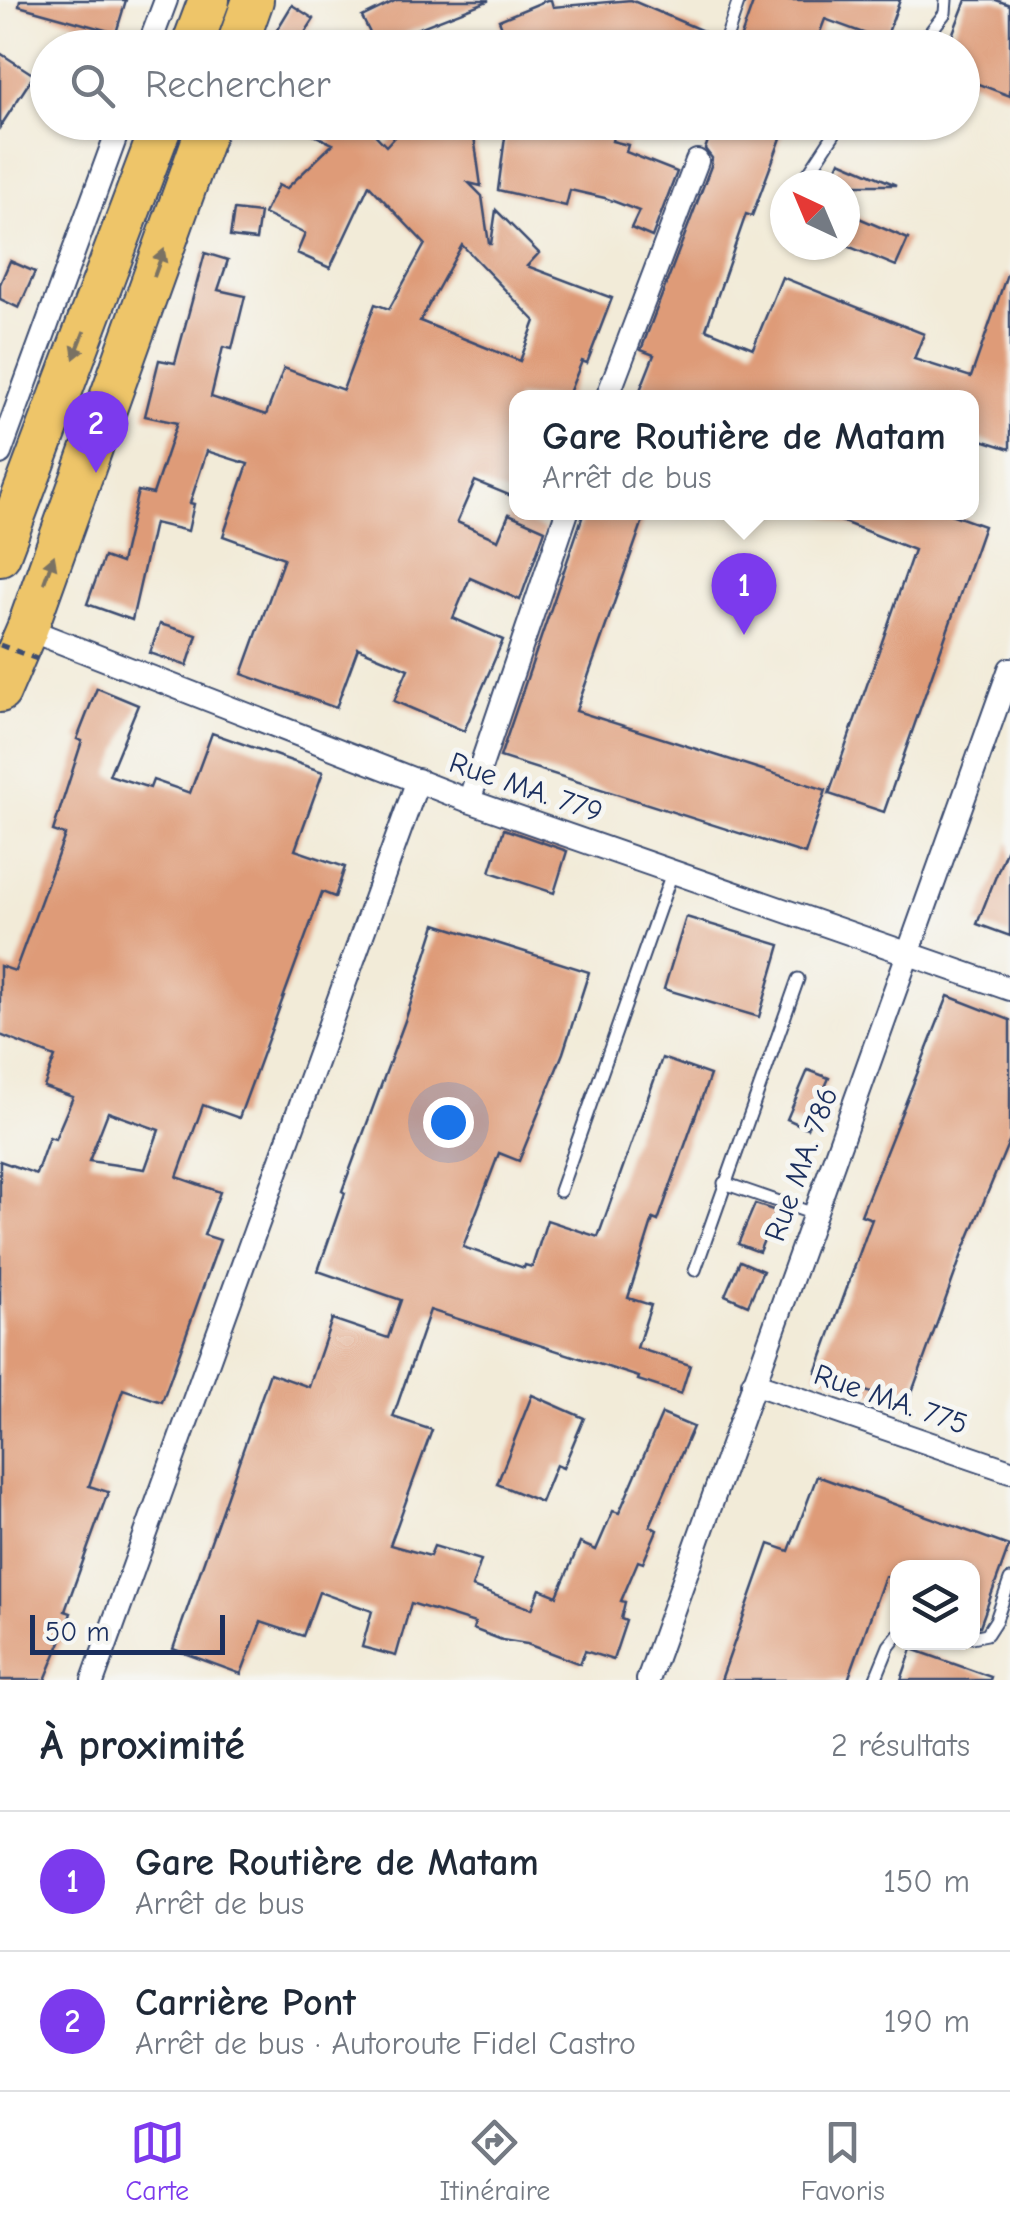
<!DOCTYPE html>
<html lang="fr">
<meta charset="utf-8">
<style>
:root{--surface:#fff;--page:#f6f6f7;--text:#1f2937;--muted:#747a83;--line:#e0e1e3;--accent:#7c3aed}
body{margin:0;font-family:"Comic Neue",sans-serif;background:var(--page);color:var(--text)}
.controls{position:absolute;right:30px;bottom:30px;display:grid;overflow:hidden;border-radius:20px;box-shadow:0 2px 8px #0004}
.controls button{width:90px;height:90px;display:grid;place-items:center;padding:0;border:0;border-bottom:2px solid var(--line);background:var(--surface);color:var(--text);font:50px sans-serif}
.compass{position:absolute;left:770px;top:170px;width:90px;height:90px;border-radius:50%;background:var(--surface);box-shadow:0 2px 8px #0004;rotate:316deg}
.scale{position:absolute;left:30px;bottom:25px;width:195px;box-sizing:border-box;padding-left:10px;border:5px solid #1b2f5e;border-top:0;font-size:28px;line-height:35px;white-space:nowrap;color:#1b2f5e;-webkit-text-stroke:8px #f6f6f2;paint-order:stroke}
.you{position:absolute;left:448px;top:1122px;width:35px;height:35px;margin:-25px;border:8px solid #fff;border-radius:50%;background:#1a73e8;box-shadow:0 0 0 15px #1a73e833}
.badge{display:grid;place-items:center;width:65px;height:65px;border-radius:50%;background:var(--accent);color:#fff;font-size:32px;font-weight:700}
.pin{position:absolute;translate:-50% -82px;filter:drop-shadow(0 2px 5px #0008)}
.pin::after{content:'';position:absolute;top:52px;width:35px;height:30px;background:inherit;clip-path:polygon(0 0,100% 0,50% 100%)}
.popup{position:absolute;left:509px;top:390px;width:470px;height:130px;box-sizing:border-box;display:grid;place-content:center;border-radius:20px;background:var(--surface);filter:drop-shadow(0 2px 8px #0005);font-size:32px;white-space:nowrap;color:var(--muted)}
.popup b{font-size:38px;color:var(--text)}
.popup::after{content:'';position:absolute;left:50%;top:100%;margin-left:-20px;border:20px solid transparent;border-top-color:var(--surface)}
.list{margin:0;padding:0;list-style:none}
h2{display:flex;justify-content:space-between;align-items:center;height:130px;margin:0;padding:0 40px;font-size:42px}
h2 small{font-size:32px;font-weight:400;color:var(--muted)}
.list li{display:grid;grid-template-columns:65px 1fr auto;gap:30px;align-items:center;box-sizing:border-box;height:140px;padding:0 40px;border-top:2px solid var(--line)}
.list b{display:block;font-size:38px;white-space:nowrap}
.list p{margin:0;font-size:32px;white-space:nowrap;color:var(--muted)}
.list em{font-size:32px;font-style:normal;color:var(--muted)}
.icon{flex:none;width:55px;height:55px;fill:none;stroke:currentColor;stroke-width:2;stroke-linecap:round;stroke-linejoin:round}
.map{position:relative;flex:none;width:1010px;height:1680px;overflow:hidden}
.search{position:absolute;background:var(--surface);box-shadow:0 2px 8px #0004;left:30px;right:30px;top:30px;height:110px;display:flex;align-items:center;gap:25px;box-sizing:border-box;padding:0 35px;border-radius:55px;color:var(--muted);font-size:38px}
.sheet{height:410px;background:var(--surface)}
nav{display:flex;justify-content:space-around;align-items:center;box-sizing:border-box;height:140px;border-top:2px solid var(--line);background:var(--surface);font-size:28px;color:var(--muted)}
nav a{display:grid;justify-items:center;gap:5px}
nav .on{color:var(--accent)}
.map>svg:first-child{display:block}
</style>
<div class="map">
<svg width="1010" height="1680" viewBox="0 0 1010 1680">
<rect width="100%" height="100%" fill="#f6f6f2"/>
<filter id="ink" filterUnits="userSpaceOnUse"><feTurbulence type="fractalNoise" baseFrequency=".01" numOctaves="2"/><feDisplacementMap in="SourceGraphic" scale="20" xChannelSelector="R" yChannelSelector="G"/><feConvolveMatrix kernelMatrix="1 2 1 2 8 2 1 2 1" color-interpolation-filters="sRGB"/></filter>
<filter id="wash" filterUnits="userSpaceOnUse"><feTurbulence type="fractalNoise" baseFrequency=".0048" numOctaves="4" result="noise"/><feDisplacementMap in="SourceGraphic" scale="40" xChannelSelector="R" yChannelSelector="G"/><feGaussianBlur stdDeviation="2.25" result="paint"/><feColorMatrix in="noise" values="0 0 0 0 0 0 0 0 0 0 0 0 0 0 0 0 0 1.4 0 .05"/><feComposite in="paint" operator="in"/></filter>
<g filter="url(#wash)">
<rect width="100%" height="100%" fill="#f2ebd8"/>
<g id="blocks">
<g fill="#de9b78" fill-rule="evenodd">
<path d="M 20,0 L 126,0 L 116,33 L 19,6 Z"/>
<path d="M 397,0 L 488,0 L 488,1 L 376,45 L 362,17 Z"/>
<path d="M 547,0 L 551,0 L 553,7 L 631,0 L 703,31 L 695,48 L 510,48 L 499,20 Z"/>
<path d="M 754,0 L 900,0 L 885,41 L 825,19 L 814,48 L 737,48 Z"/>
<path d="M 966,0 L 996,0 L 1010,5 L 1010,96 L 962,78 L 962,48 L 947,48 Z"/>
<path d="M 292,5 L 314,19 L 295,48 L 270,48 L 275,33 Z"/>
<path d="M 0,53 L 34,75 L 0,127 Z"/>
<path d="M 287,122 L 363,122 L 386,146 L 408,122 L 472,122 L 481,186 L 469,183 L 482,196 L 489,244 L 491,244 L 496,210 L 539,253 L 527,266 L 612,298 L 587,363 L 582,361 L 567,398 L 516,398 L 516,498 L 475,481 L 457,522 L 498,540 L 509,514 L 545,530 L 520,600 L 470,578 L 453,618 L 503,640 L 464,731 L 394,701 L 408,669 L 358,648 L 336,708 L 242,674 L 284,558 L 223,536 L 248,464 L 207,451 L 190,503 L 194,504 L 188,531 L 154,523 L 132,620 L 87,604 L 104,557 L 121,563 L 138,491 L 153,494 L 177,423 L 145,416 L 159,360 L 175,363 L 205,253 L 228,260 L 218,290 L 245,296 L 232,349 L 223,347 L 211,397 L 266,415 L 284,368 L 343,390 L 375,304 L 389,309 L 425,244 L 369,185 L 330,268 L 297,253 L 305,234 L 264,214 L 278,185 L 286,189 L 333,144 ZM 462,245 L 535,321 L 520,361 L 420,321 Z"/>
<path d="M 507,122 L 617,122 L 612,141 L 628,145 L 626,152 L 677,172 L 652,237 L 631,228 L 639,211 L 605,198 L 570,190 L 566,206 L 498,190 Z"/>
<path d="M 715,122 L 787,122 L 752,216 L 746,214 L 706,329 L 753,348 L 782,277 L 924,334 L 914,359 L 971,377 L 1007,274 L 1010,275 L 1010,449 L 972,437 L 972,398 L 637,398 L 654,355 L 641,350 L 711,166 L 712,158 L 705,149 Z"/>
<path d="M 840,161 L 896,185 L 830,185 Z"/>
<path d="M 234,210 L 260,213 L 256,240 L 230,237 Z"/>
<path d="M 845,212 L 908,239 L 896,266 L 845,245 Z"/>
<path d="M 10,261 L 35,272 L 19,308 L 0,299 L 0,284 Z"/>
<path d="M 584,512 L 646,512 L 576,711 L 826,790 L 805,854 L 500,757 Z"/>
<path d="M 818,512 L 945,512 L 984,526 L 884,812 L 829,794 L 914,550 Z"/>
<path d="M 160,624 L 197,635 L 187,666 L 150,653 Z"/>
<path d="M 97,688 L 138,705 L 109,775 L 150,788 L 153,780 L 190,793 L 212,733 L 323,772 L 295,850 L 345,867 L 335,897 L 322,892 L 239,1118 L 203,1105 L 177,1177 L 220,1192 L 204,1235 L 220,1240 L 162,1402 L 123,1389 L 89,1486 L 108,1492 L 65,1611 L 71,1613 L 62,1639 L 45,1680 L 0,1680 L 0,1161 L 36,1174 L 49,1137 L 55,1139 L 73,1097 L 44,1087 L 55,1057 L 0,1035 L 0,966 L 15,971 L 65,835 L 53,831 L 82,741 L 77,739 ZM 108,1112 L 159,1130 L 145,1169 L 89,1161 Z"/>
<path d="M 504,829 L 567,851 L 554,893 L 490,872 Z"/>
<path d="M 1009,843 L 1010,844 L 1010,936 L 977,924 Z"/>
<path d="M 686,917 L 780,945 L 759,1017 L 664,989 Z"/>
<path d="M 436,924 L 589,972 L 563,1053 L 519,1161 L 499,1153 L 463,1247 L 524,1268 L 525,1265 L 532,1267 L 547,1220 L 598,1237 L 662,1058 L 710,1075 L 658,1221 L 653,1219 L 628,1298 L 651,1305 L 637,1348 L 690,1365 L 681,1394 L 638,1380 L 639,1377 L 430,1310 L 393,1417 L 432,1430 L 390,1545 L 430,1556 L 434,1546 L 481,1560 L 472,1587 L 532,1609 L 540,1589 L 557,1596 L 580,1543 L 596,1550 L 613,1511 L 619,1513 L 662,1414 L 693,1427 L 650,1526 L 657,1530 L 643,1563 L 638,1561 L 621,1601 L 625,1602 L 621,1619 L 626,1621 L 613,1660 L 585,1651 L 580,1664 L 527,1644 L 502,1640 L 473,1629 L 475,1623 L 411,1603 L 396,1656 L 362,1647 L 372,1611 L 319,1592 L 303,1636 L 261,1622 L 241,1674 L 173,1649 L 270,1373 L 309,1387 L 332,1319 L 388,1338 L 401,1300 L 318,1271 L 345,1193 L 342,1191 L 406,1018 Z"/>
<path d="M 948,996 L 1010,1020 L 1010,1139 L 962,1254 L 907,1406 L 816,1373 L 872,1219 L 861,1215 Z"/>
<path d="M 808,1070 L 829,1078 L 807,1128 L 787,1119 Z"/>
<path d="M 755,1204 L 776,1211 L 759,1252 L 738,1244 Z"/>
<path d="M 740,1261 L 763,1271 L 748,1305 L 725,1295 Z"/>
<path d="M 532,1395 L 584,1418 L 563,1468 L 556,1465 L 541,1502 L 497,1484 Z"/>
<path d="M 817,1476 L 1009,1546 L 980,1626 L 972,1627 L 972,1568 L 898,1568 L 898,1580 L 885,1576 L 848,1680 L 721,1680 L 769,1544 L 789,1551 Z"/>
<path d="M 912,1649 L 991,1677 L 990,1680 L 901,1680 Z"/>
</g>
</g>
</g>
<g filter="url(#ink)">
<use href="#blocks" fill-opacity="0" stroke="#3b4b70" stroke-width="2.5"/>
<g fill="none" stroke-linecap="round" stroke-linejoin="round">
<defs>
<g id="service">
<path d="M 723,48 L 739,0"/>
<path d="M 918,48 L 945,13 L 946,0"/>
<path d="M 802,183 L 842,122"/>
<path d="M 724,1183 L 814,1214"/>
<path d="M 560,1191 L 673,870"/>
<path d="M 695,1270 L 798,979"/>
<path d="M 972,1637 L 987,1634 L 996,1620 L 1010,1580"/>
<path d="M 875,1680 L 889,1646 L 898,1635"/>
</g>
<g id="minor">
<path d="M 148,48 L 166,0"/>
<path d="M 607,398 L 697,161"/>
<path d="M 0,453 L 121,122"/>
<path d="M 27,629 L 469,801 L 1010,989"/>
<path d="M 469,801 L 567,512"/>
<path d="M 753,1383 L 1010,1471"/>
<path d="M 93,1680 L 418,780"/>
<path d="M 648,1680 L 1010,669"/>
</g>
<g id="trunk">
<path d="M 191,48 L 209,0"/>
<path d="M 236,48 L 253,0"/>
<path d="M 0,555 L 163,122"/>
<path d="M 0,692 L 27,629 L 209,122"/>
</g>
</defs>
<use href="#service" stroke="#3b4b70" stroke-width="15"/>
<use href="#minor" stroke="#3b4b70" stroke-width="26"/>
<use href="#trunk" stroke="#3b4b70" stroke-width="44"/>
<use href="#service" stroke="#fff" stroke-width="11"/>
<use href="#minor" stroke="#fff" stroke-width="22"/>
<use href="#trunk" stroke="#eec569" stroke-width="40"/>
<path stroke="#3b4b70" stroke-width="5" stroke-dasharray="8 8" stroke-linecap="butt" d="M 0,645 L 37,659"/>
</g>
<defs><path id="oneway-solid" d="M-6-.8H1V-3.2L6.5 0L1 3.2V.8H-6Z" transform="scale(2.5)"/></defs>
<g fill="#7a7263">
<use href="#oneway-solid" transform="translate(159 263) rotate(-70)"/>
<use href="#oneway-solid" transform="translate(79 345) rotate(111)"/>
<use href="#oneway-solid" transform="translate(49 569) rotate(-70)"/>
</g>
</g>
<g text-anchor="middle" stroke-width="10" stroke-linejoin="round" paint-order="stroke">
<g font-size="30" fill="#1b2f5e" stroke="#f6f6f2">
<text transform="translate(526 787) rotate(19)" y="10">Rue MA. 779</text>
<text transform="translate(801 1164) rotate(-70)" y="10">Rue MA. 786</text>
<text transform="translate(891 1399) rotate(19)" y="10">Rue MA. 775</text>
</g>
</g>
</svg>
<div class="controls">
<button><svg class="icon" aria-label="layers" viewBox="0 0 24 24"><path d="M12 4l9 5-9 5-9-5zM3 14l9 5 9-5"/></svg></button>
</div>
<svg class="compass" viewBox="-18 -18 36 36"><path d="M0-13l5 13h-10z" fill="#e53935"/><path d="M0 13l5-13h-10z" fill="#747a83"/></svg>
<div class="scale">50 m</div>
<div class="you"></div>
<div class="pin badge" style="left:744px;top:635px">1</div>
<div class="popup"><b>Gare Routière de Matam</b>Arrêt de bus</div>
<div class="pin badge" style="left:96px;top:473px">2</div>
<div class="search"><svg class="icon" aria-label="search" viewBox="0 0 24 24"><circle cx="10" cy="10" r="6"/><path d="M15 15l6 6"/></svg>Rechercher</div>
</div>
<section class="sheet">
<h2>À proximité<small>2 résultats</small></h2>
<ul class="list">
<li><span class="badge">1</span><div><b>Gare Routière de Matam</b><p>Arrêt de bus</p></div><em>150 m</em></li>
<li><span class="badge">2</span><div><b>Carrière Pont</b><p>Arrêt de bus · Autoroute Fidel Castro</p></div><em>190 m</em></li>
</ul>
</section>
<nav>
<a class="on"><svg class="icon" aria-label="map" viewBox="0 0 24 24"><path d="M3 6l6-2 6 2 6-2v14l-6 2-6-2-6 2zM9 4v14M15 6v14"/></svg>Carte</a>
<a><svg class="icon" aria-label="directions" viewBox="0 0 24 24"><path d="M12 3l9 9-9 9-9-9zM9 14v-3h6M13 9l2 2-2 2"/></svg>Itinéraire</a>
<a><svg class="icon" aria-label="saved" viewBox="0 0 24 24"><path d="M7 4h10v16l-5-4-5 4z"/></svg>Favoris</a>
</nav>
